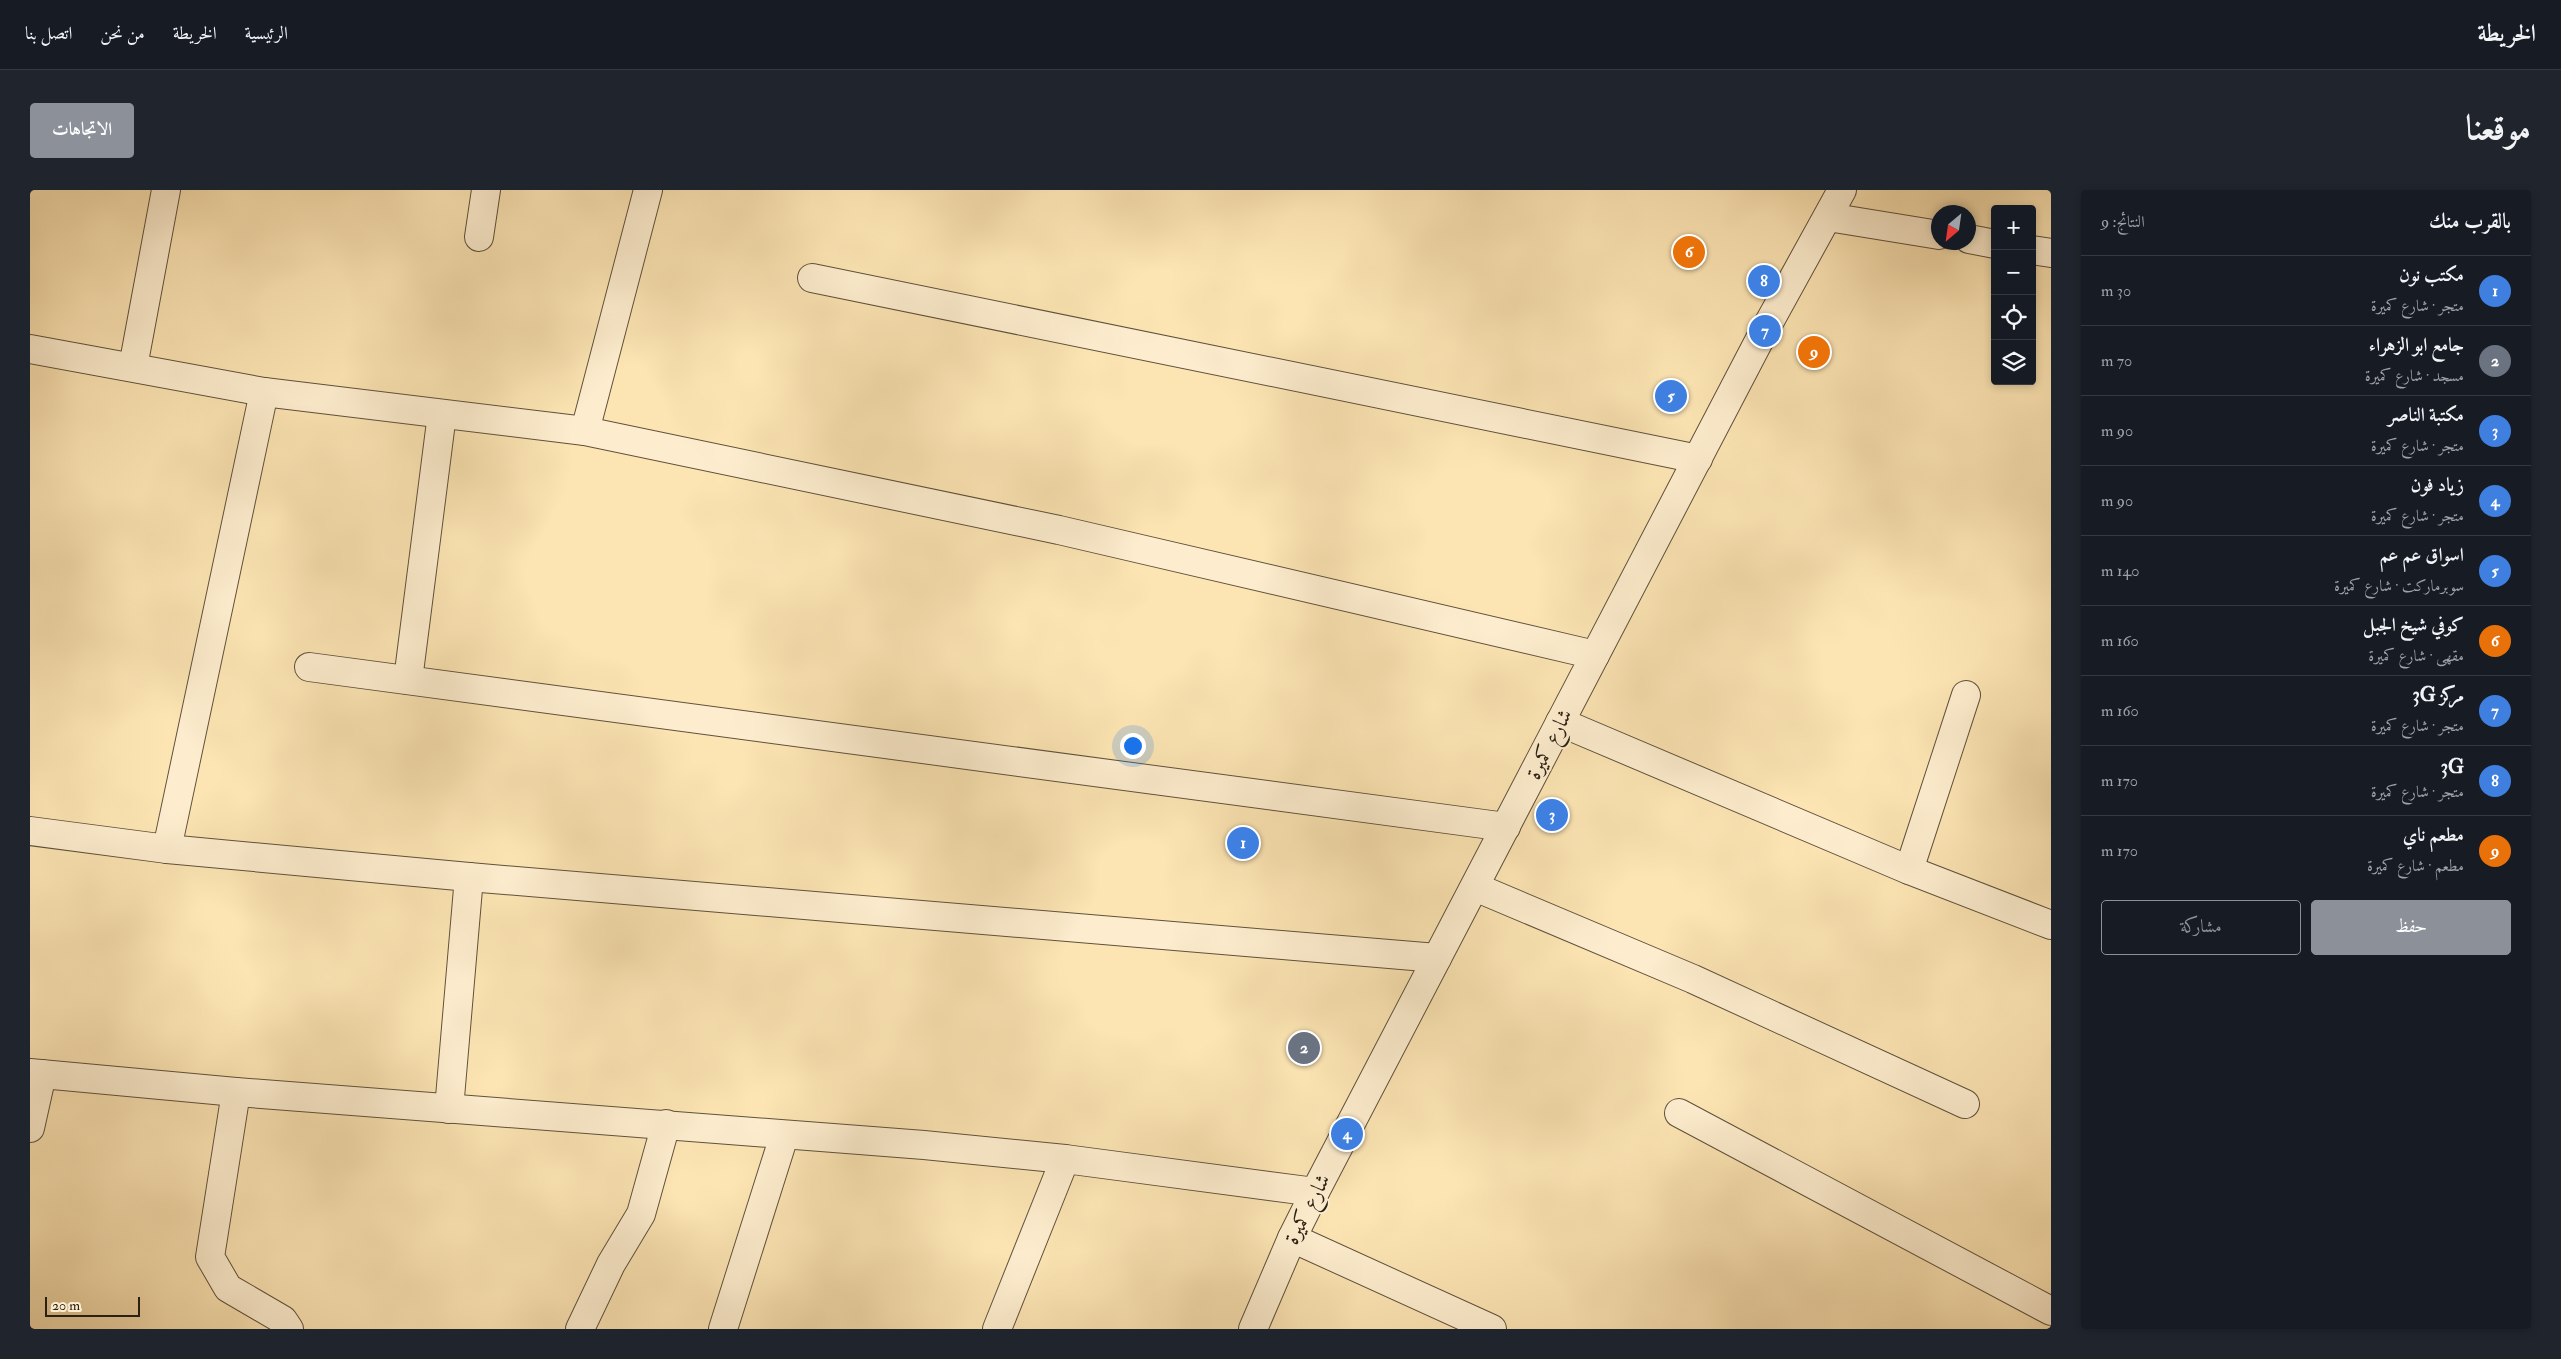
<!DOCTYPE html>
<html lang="ar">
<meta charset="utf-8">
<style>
:root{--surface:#171b24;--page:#20242c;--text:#f1f3f6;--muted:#9ea1a6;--line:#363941;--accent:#8c9099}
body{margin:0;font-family:"IM FELL Double Pica",Amiri,serif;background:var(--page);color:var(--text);direction:rtl}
.controls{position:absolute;right:15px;top:15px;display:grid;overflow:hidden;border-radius:5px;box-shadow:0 2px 8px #0003}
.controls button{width:45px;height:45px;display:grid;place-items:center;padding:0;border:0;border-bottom:1px solid var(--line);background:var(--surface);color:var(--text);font:25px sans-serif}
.compass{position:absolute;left:1901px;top:15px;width:45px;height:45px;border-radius:50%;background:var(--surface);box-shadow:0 2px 8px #0003;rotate:209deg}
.scale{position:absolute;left:15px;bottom:12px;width:95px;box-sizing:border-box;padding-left:5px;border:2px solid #2b2014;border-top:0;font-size:14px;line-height:18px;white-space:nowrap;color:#2b2014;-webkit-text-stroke:4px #fdedce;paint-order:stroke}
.you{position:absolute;left:1102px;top:555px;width:18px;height:18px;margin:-12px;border:4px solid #fff;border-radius:50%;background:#1a73e8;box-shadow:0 0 0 8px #1a73e833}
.badge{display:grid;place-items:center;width:32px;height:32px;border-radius:50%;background:var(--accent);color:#fff;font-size:16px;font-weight:700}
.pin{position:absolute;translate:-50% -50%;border:2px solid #fff;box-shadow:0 1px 5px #0006}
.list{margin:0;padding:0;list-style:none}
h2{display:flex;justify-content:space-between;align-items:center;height:65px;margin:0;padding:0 20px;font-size:21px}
h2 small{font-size:16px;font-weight:400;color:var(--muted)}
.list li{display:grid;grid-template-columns:32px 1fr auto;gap:15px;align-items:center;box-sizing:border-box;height:70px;padding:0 20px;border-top:1px solid var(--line)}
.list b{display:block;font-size:19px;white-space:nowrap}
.list p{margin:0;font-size:16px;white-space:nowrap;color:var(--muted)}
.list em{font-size:16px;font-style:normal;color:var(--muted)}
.actions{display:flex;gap:10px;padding:15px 20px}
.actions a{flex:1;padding:11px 0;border:1px solid var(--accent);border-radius:5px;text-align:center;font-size:18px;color:var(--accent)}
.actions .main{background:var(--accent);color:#fff}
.icon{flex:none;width:28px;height:28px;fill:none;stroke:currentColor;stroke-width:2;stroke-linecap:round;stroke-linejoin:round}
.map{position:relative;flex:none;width:2021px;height:1139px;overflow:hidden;direction:ltr;border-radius:5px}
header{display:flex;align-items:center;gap:30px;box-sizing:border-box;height:70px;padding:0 25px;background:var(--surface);border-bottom:1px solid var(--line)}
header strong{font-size:24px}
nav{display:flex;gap:28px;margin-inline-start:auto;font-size:18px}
.intro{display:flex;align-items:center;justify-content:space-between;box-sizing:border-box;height:120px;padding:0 30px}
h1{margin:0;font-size:35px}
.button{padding:12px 22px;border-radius:5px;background:var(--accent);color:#fff;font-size:18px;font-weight:700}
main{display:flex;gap:30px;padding:0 30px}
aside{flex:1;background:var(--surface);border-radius:5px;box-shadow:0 2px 8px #0003}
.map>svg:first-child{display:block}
</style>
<header>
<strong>الخريطة</strong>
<nav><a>الرئيسية</a><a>الخريطة</a><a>من نحن</a><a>اتصل بنا</a></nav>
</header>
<div class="intro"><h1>موقعنا</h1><a class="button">الاتجاهات</a></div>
<main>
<aside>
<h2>بالقرب منك<small>النتائج: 9</small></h2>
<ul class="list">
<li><span class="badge" style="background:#3f7fe0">1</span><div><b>مكتب نون</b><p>متجر · شارع كميرة</p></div><em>30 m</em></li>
<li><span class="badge" style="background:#6b7280">2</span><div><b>جامع ابو الزهراء</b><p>مسجد · شارع كميرة</p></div><em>70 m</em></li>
<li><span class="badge" style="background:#3f7fe0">3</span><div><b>مكتبة الناصر</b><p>متجر · شارع كميرة</p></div><em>90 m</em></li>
<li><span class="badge" style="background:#3f7fe0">4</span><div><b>زياد فون</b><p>متجر · شارع كميرة</p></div><em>90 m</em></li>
<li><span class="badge" style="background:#3f7fe0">5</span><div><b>اسواق عم عم</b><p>سوبرماركت · شارع كميرة</p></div><em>140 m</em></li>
<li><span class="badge" style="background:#e8710a">6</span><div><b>كوفي شيخ الجبل</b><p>مقهى · شارع كميرة</p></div><em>160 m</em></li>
<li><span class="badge" style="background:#3f7fe0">7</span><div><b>مركز 3G</b><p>متجر · شارع كميرة</p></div><em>160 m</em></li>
<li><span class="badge" style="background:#3f7fe0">8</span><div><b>3G</b><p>متجر · شارع كميرة</p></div><em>170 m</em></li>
<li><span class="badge" style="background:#e8710a">9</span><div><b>مطعم ناي</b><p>مطعم · شارع كميرة</p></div><em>170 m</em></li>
</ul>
<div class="actions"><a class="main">حفظ</a><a>مشاركة</a></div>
</aside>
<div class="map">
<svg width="2021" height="1139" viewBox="0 0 2021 1139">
<rect width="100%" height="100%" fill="#fce4b3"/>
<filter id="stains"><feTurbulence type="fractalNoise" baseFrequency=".004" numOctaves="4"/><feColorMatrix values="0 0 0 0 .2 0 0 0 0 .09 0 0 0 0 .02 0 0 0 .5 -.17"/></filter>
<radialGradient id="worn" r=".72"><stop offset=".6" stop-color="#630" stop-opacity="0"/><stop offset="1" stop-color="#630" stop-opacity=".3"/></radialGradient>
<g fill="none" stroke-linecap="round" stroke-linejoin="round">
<defs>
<g id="minor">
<path d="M 1798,27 L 1909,45"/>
<path d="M 449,47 L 456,0"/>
<path d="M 1939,49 L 1965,54"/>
<path d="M 2002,60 L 2021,63"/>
<path d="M 782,88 L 1668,269"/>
<path d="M 0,159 L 234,202 L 555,241 L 1029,340 L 1565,465"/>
<path d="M 103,177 L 136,0"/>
<path d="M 555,241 L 618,0"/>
<path d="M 279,477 L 1476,637"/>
<path d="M 378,490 L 412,224"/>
<path d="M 1530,532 L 1879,680 L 2021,735"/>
<path d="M 0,641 L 137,659 L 439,687 L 1407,768"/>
<path d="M 137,659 L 234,202"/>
<path d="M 1879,680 L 1936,505"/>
<path d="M 1445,697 L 1663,789 L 1935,914"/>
<path d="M 206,902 L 180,1067 L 198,1098 L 253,1130 L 259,1139"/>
<path d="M 419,919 L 439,687"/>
<path d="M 1649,923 L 2021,1121"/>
<path d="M 0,938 L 12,884"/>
<path d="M 1262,1048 L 1462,1139"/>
<path d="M 550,1139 L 581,1074 L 611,1024 L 636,934"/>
<path d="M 693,1139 L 754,946"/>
<path d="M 967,1139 L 1035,969"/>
</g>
<g id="tertiary">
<path d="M 0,883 L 206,902 L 894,955 L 1035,969 L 1285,1002"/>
<path d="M 1223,1139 L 1262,1048 L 1285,1002 L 1731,147 L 1812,0"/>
</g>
</defs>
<use href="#minor" stroke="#5f513c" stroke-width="30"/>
<use href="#tertiary" stroke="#5f513c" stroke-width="30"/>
<use href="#minor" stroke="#fdedce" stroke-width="28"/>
<use href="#tertiary" stroke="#fdedce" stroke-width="28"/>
</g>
<g text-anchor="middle" stroke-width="4" stroke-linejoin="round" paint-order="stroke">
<g font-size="21" fill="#2b2014" stroke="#fdedce">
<text transform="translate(1519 554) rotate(-63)" y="7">شارع كميرة</text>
<text transform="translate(1277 1019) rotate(-63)" y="7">شارع كميرة</text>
</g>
</g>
<rect width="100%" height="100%" filter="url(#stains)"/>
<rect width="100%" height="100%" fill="url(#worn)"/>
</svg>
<div class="controls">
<button>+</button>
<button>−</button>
<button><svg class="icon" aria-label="locate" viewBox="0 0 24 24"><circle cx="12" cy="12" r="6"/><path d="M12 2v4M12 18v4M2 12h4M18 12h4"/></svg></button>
<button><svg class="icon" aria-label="layers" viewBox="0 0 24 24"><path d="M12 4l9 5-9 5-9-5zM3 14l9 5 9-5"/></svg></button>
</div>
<svg class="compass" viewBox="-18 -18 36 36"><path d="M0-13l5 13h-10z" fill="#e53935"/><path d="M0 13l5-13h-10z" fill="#9ea1a6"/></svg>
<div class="scale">20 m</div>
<div class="you"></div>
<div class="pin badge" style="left:1213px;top:653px;background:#3f7fe0">1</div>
<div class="pin badge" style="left:1274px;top:858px;background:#6b7280">2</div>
<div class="pin badge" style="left:1522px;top:625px;background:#3f7fe0">3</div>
<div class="pin badge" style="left:1317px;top:944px;background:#3f7fe0">4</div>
<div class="pin badge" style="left:1641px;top:206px;background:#3f7fe0">5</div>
<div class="pin badge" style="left:1659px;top:62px;background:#e8710a">6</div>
<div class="pin badge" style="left:1735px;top:141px;background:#3f7fe0">7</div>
<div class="pin badge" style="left:1734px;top:91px;background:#3f7fe0">8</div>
<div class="pin badge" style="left:1784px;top:162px;background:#e8710a">9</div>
</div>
</main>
